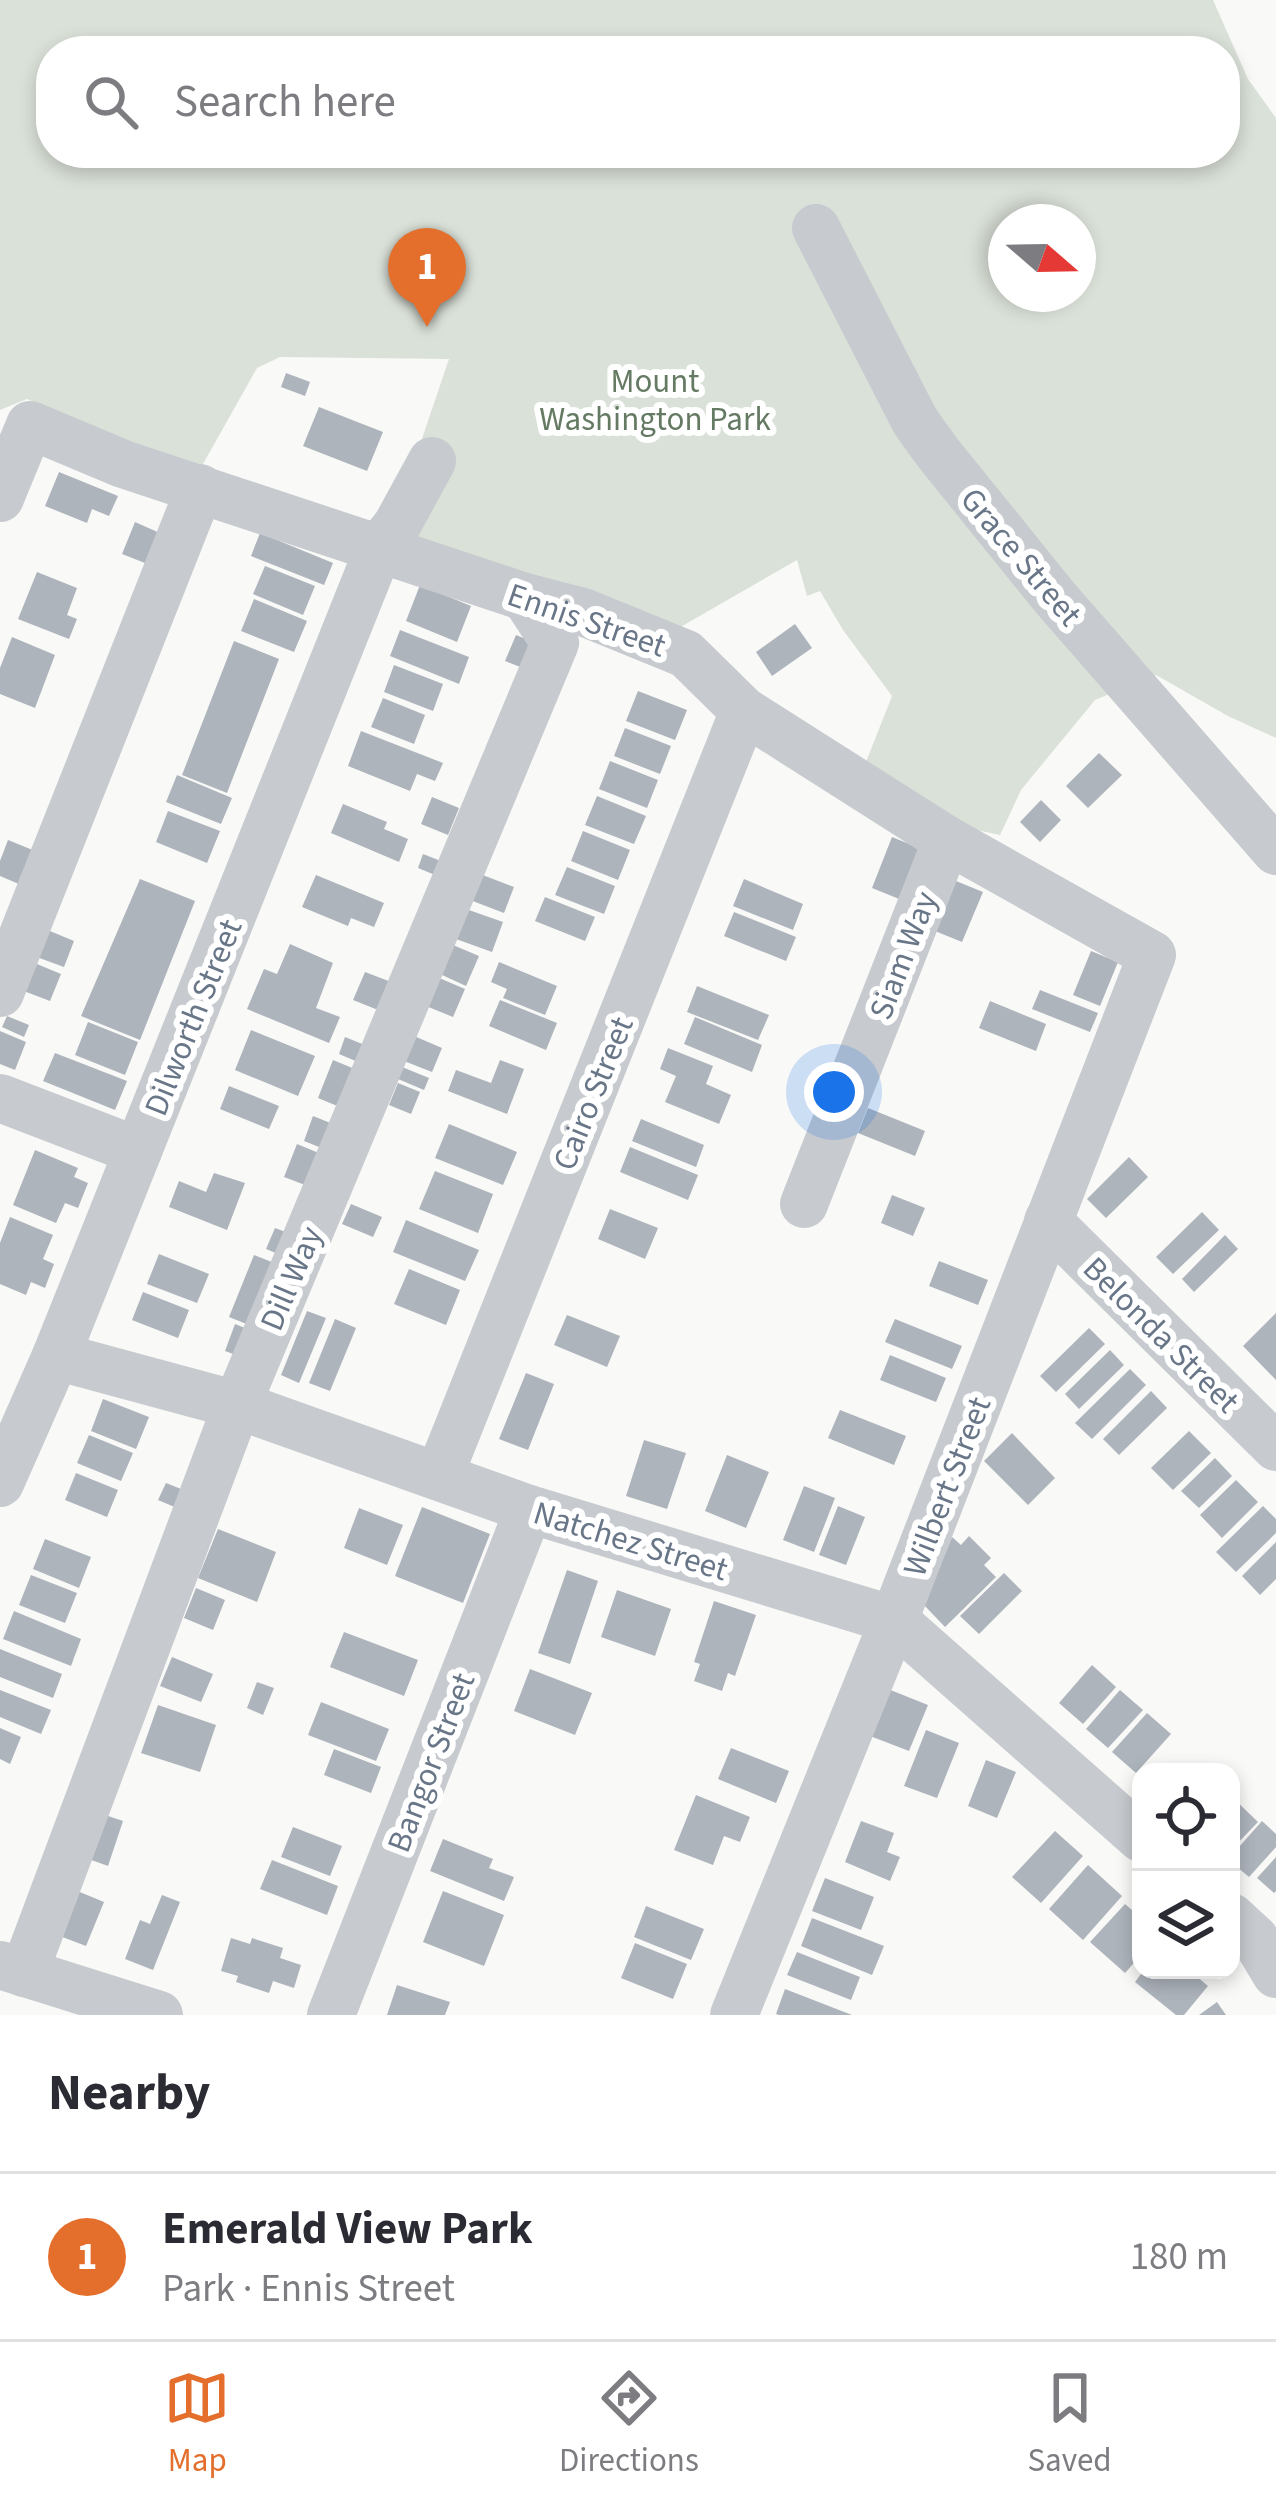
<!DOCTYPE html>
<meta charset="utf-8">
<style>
:root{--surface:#fff;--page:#f2f2f3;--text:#2b2b33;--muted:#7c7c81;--line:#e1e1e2;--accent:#e46f2c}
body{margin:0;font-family:"Source Sans 3",sans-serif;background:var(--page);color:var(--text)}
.controls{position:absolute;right:36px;bottom:36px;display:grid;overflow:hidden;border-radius:24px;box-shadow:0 6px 18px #0003}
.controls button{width:108px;height:108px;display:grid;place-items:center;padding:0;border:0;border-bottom:3px solid var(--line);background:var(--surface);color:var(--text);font:60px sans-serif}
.compass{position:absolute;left:988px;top:204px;width:108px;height:108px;border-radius:50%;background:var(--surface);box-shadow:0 6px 18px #0003;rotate:110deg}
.you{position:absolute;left:834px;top:1092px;width:42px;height:42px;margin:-30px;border:9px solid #fff;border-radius:50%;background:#1a73e8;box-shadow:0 0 0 18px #1a73e833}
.badge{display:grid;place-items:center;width:78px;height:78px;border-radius:50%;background:var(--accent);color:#fff;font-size:39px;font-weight:700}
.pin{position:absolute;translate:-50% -99px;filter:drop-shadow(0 3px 6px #0008)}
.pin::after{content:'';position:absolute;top:63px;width:42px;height:36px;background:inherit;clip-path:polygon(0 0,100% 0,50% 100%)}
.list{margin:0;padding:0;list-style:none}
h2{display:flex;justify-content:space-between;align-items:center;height:156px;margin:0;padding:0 48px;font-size:51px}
h2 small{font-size:39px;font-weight:400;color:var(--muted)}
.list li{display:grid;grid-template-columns:78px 1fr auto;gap:36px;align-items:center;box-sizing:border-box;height:168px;padding:0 48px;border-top:3px solid var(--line)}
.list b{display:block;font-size:45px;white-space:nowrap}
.list p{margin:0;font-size:39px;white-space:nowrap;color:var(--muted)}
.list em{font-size:39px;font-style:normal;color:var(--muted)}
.icon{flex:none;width:66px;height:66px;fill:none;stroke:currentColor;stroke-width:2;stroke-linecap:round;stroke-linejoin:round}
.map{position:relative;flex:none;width:1276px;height:2015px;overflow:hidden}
.search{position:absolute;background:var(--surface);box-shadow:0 6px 18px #0003;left:36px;right:36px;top:36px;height:132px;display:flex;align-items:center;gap:30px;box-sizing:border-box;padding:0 42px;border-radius:48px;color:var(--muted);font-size:45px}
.sheet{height:324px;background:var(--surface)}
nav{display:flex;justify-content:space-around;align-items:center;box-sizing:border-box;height:168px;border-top:3px solid var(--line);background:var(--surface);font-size:33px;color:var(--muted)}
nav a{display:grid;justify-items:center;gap:6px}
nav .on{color:var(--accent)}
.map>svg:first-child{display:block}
</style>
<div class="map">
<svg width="1276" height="2015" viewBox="0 0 1276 2015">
<rect width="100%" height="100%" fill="#f9f9f7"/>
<path fill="#dae1d8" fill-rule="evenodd" d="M 0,0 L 1213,0 L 1248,79 L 1276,118 L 1276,738 L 1228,716 L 1156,675 L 1095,700 L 1021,790 L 1000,835 L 953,825 L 864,767 L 892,696 L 843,630 L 820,591 L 807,596 L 797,560 L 670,633 L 391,530 L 449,359 L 280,357 L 257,368 L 199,471 L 27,399 L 0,410 ZM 51,51 L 1225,51 L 1225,153 L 51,153 ZM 1006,222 L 1078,222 L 1078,294 L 1006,294 Z"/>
<g fill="#aeb4bc">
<path d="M 286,373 L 310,382 L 305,396 L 281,387 Z"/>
<path d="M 319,407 L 383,432 L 367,471 L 303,446 Z"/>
<path d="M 59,472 L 118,496 L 109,516 L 92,509 L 87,523 L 45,506 Z"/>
<path d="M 135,522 L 162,534 L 150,565 L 122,554 Z"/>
<path d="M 260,533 L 333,563 L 324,585 L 251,556 Z"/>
<path d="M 265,566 L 315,586 L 303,615 L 253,594 Z"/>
<path d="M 37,572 L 77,588 L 67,615 L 77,619 L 69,639 L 18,619 Z"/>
<path d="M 420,585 L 471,606 L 457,642 L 406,621 Z"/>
<path d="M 254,599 L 307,621 L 294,652 L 241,631 Z"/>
<path d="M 795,624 L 812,648 L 772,676 L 756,652 Z"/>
<path d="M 400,630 L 469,657 L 459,684 L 390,656 Z"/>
<path d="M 516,635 L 538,644 L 528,670 L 505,661 Z"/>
<path d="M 12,637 L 55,655 L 35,708 L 0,694 L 0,668 Z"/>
<path d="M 234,641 L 279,659 L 227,793 L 182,775 Z"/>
<path d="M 394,665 L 443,684 L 433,711 L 384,692 Z"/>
<path d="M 638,691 L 687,710 L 675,740 L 626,721 Z"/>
<path d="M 383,698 L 425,715 L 414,744 L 371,727 Z"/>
<path d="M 625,728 L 671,746 L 660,774 L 614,756 Z"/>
<path d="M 361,731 L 443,763 L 435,781 L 417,774 L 410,791 L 348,766 Z"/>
<path d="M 1099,753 L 1122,775 L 1088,808 L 1066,786 Z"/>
<path d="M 610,761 L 658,780 L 647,808 L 599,789 Z"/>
<path d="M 177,775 L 232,798 L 221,824 L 166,802 Z"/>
<path d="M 597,796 L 646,816 L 634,844 L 585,825 Z"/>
<path d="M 432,797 L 459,808 L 448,835 L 421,824 Z"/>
<path d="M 1041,800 L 1061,820 L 1040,842 L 1020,822 Z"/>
<path d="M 343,804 L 387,822 L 384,829 L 408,839 L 399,862 L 331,833 Z"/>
<path d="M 168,811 L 220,831 L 207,863 L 156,842 Z"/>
<path d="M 583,831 L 630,850 L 618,880 L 571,861 Z"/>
<path d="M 892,837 L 929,852 L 909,903 L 872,888 Z"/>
<path d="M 8,840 L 40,853 L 26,887 L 0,876 L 0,861 Z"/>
<path d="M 423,854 L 451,865 L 445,879 L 418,868 Z"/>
<path d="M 567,867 L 615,886 L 604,914 L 555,895 Z"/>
<path d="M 480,874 L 514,887 L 504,913 L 470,900 Z"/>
<path d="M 316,875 L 384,903 L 374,927 L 351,918 L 348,926 L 302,907 Z"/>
<path d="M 140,879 L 195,901 L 140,1040 L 81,1016 Z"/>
<path d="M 744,879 L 803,904 L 793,930 L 733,906 Z"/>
<path d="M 956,881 L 983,892 L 962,942 L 935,931 Z"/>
<path d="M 545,897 L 595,917 L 585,941 L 535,921 Z"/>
<path d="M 466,909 L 503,922 L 492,952 L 456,939 Z"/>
<path d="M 734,912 L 796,937 L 786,961 L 724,936 Z"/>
<path d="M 45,929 L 74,941 L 64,967 L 34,956 Z"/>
<path d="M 290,944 L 333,963 L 316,1008 L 340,1017 L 329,1043 L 247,1009 L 264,969 L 277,974 Z"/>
<path d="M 453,945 L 479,956 L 466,986 L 440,974 Z"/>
<path d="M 1091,951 L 1118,962 L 1100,1006 L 1073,995 Z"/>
<path d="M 32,962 L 61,974 L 50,1001 L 21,990 Z"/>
<path d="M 499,962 L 557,986 L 545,1015 L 503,998 L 507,989 L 491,982 Z"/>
<path d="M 365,972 L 399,985 L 388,1014 L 353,1000 Z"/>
<path d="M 437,977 L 465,989 L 453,1017 L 426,1006 Z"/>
<path d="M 697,986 L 769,1015 L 758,1040 L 687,1012 Z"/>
<path d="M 1040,990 L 1098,1013 L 1090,1032 L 1032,1009 Z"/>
<path d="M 500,1000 L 557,1023 L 546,1050 L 489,1026 Z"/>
<path d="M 990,1001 L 1046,1024 L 1036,1051 L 979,1028 Z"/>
<path d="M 7,1016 L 29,1025 L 24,1037 L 2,1027 Z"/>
<path d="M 695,1017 L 762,1045 L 752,1072 L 684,1044 Z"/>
<path d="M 88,1022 L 138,1042 L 125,1075 L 75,1055 Z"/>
<path d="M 251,1030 L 315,1056 L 298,1096 L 235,1070 Z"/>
<path d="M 0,1031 L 26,1042 L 15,1070 L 0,1064 Z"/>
<path d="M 414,1036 L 442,1048 L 432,1072 L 404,1061 Z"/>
<path d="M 345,1037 L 372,1048 L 365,1065 L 339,1054 Z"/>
<path d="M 668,1048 L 713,1066 L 706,1084 L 731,1095 L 719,1124 L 665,1102 L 676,1076 L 660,1069 Z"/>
<path d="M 55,1053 L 127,1081 L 115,1110 L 43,1081 Z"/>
<path d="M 333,1060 L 362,1072 L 347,1110 L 318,1098 Z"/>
<path d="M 500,1060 L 524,1069 L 507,1114 L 448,1091 L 456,1070 L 491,1083 Z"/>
<path d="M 402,1067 L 429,1078 L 424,1090 L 398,1079 Z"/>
<path d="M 398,1083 L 420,1092 L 411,1114 L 389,1105 Z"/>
<path d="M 229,1086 L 279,1106 L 269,1129 L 220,1109 Z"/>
<path d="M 868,1108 L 925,1131 L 915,1156 L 858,1133 Z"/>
<path d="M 313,1116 L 338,1126 L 329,1151 L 304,1141 Z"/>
<path d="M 641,1119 L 704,1145 L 696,1167 L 632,1141 Z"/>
<path d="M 449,1124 L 517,1152 L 503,1185 L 435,1158 Z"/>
<path d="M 297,1144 L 326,1156 L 313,1188 L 284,1177 Z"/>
<path d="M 630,1147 L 698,1175 L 688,1200 L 620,1172 Z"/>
<path d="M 35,1150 L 78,1168 L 74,1177 L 88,1183 L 78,1208 L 65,1203 L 56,1223 L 13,1205 Z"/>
<path d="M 1129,1157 L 1148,1177 L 1106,1218 L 1087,1199 Z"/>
<path d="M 435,1171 L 493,1194 L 478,1233 L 419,1209 Z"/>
<path d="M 214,1173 L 245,1183 L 227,1230 L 169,1207 L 179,1181 L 206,1192 Z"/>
<path d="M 892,1195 L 925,1208 L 913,1236 L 881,1223 Z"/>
<path d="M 351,1204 L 382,1217 L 373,1237 L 342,1224 Z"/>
<path d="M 610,1209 L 658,1228 L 645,1259 L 598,1239 Z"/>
<path d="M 1202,1212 L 1219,1230 L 1173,1274 L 1156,1257 Z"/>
<path d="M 10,1217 L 53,1235 L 43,1259 L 54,1264 L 45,1288 L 31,1282 L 26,1295 L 0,1284 L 0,1243 Z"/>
<path d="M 406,1220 L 479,1250 L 465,1281 L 393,1252 Z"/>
<path d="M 275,1228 L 299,1237 L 290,1259 L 266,1249 Z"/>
<path d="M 1225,1235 L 1238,1249 L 1194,1292 L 1182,1279 Z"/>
<path d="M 159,1254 L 209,1274 L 197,1303 L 147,1284 Z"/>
<path d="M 254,1255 L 287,1268 L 262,1330 L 229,1317 Z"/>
<path d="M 939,1261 L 988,1280 L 978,1305 L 929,1286 Z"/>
<path d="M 409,1269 L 460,1290 L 446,1325 L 394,1304 Z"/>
<path d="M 143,1292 L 189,1310 L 178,1338 L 132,1320 Z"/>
<path d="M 307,1311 L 326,1318 L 299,1383 L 281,1375 Z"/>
<path d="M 1276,1313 L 1276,1380 L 1243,1346 Z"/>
<path d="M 567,1315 L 620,1336 L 607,1367 L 554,1345 Z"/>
<path d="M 335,1319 L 356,1328 L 330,1391 L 309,1383 Z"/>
<path d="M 895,1319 L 962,1346 L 952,1369 L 885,1342 Z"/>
<path d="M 235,1324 L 257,1333 L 247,1359 L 225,1351 Z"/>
<path d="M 1089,1328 L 1105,1344 L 1056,1392 L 1040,1376 Z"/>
<path d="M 1110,1350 L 1124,1365 L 1079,1409 L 1065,1394 Z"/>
<path d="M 890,1355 L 946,1378 L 936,1402 L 880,1380 Z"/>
<path d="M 1130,1369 L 1146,1385 L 1092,1439 L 1075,1423 Z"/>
<path d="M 526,1373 L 554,1384 L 528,1450 L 499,1439 Z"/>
<path d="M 1151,1391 L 1167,1408 L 1119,1455 L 1103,1439 Z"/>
<path d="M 103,1399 L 149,1417 L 136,1449 L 91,1431 Z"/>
<path d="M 840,1410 L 906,1436 L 894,1465 L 828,1438 Z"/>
<path d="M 1189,1431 L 1211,1453 L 1173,1490 L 1151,1468 Z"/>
<path d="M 1012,1433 L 1055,1478 L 1028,1505 L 984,1461 Z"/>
<path d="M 89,1435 L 133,1453 L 121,1481 L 77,1463 Z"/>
<path d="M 644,1440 L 686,1453 L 667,1509 L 626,1496 Z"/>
<path d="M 727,1455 L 769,1472 L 746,1528 L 705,1511 Z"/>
<path d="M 1215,1458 L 1232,1476 L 1199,1508 L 1181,1491 Z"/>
<path d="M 76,1473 L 118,1490 L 107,1517 L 65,1500 Z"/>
<path d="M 1236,1480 L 1258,1502 L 1222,1538 L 1200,1515 Z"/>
<path d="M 166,1483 L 191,1493 L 184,1511 L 158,1500 Z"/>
<path d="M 804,1486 L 835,1498 L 814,1552 L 783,1540 Z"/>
<path d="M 838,1506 L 865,1517 L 846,1565 L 819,1555 Z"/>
<path d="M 1263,1506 L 1276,1519 L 1276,1533 L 1236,1572 L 1216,1552 Z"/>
<path d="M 422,1507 L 490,1534 L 463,1603 L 395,1576 Z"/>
<path d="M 359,1508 L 403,1525 L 387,1565 L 344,1548 Z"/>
<path d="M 218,1529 L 276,1552 L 257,1602 L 198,1578 Z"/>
<path d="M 969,1536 L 991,1558 L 984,1565 L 996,1577 L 945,1627 L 924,1605 L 952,1537 L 961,1545 Z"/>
<path d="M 45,1539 L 91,1557 L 79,1588 L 33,1569 Z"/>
<path d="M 1276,1542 L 1276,1579 L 1260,1595 L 1242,1576 Z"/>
<path d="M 567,1570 L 598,1581 L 570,1664 L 538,1653 Z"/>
<path d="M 1004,1573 L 1022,1591 L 979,1634 L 960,1616 Z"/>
<path d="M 31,1575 L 77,1593 L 65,1623 L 19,1605 Z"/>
<path d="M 196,1588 L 225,1600 L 213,1630 L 184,1618 Z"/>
<path d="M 617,1590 L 671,1609 L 655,1656 L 601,1637 Z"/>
<path d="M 714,1601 L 756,1615 L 735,1676 L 728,1673 L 722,1691 L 694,1681 L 700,1664 L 694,1662 Z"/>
<path d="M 14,1611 L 81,1639 L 71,1666 L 3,1639 Z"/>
<path d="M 344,1632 L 418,1660 L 404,1696 L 330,1667 Z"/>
<path d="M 0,1649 L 62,1674 L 53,1698 L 0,1677 Z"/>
<path d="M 172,1657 L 213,1674 L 201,1702 L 160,1686 Z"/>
<path d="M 1092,1665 L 1116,1687 L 1083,1724 L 1059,1703 Z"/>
<path d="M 530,1669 L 592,1693 L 575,1735 L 514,1711 Z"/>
<path d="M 257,1682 L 274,1688 L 263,1715 L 247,1708 Z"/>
<path d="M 888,1689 L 928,1705 L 909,1751 L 870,1736 Z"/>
<path d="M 0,1690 L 51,1710 L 41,1734 L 0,1717 Z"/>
<path d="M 1120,1690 L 1143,1710 L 1108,1748 L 1086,1729 Z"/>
<path d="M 321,1702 L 389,1729 L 376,1761 L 308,1735 Z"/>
<path d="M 158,1705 L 216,1725 L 200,1772 L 141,1753 Z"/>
<path d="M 1147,1713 L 1171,1734 L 1136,1773 L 1112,1752 Z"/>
<path d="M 0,1728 L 21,1737 L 10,1764 L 0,1759 Z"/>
<path d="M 926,1730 L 959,1743 L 937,1798 L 904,1786 Z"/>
<path d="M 731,1748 L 789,1771 L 776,1803 L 718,1779 Z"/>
<path d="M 334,1749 L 381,1767 L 371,1793 L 324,1775 Z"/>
<path d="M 986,1760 L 1016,1772 L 997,1818 L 968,1806 Z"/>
<path d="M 696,1795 L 750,1817 L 740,1842 L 724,1836 L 713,1865 L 674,1850 Z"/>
<path d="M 1231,1796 L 1258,1822 L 1231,1850 Z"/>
<path d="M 99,1813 L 123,1821 L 108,1866 L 83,1857 Z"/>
<path d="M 861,1821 L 894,1833 L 887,1852 L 900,1857 L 890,1881 L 845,1862 Z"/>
<path d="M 1262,1821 L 1276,1834 L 1276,1847 L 1249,1877 L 1231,1862 L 1231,1856 Z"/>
<path d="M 293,1827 L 342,1846 L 330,1876 L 281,1857 Z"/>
<path d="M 1055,1831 L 1083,1856 L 1041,1903 L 1012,1877 Z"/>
<path d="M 443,1839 L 493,1859 L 489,1868 L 514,1877 L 504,1901 L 430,1871 Z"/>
<path d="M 1276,1857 L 1276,1891 L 1274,1893 L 1257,1878 Z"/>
<path d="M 272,1860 L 338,1886 L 327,1915 L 260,1889 Z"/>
<path d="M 1088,1865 L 1122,1896 L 1083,1940 L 1049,1909 Z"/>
<path d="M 825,1878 L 874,1897 L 861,1930 L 812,1911 Z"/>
<path d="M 70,1888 L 104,1902 L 86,1946 L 52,1933 Z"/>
<path d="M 443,1891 L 504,1915 L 484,1966 L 423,1942 Z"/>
<path d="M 162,1895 L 180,1902 L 153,1970 L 125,1959 L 140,1920 L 150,1924 Z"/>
<path d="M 1125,1904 L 1141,1918 L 1141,1955 L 1125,1973 L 1090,1942 Z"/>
<path d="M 646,1906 L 704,1929 L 691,1960 L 634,1937 Z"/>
<path d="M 812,1918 L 884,1946 L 872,1975 L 801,1946 Z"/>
<path d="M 231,1938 L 250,1944 L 252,1938 L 283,1948 L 280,1958 L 301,1965 L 294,1988 L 273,1981 L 269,1993 L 236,1982 L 238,1976 L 221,1971 Z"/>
<path d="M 635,1943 L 687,1964 L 673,1999 L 621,1978 Z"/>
<path d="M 797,1952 L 860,1977 L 851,2000 L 787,1975 Z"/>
<path d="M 1144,1970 L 1189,1970 L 1208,1986 L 1184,2015 L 1176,2015 L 1135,1982 Z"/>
<path d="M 397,1985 L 450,2002 L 445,2015 L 387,2015 Z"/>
<path d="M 785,1989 L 852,2015 L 779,2015 L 776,2014 Z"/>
<path d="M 1217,2002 L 1226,2015 L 1199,2015 Z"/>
</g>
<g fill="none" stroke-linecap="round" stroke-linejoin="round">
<g stroke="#c7cace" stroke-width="48">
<path d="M 816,228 L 915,421 L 938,453 L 1056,599 L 1276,851"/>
<path d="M 0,498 L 30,425 L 123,464 L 525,597 L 583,612 L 686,654 L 744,711 L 947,840 L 1152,955 L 894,1620 L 734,2015"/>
<path d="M 0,993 L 200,488"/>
<path d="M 0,1098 L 138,1151"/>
<path d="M 804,1204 L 947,840"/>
<path d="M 1048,1221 L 1276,1447"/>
<path d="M 56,1356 L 237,1405 L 529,1509 L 894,1620 L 1141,1838"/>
<path d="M 439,1476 L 744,711"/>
<path d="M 0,1483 L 56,1356 L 379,548 L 397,525 L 432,461"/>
<path d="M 1231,1917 L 1255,1939 L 1276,1974"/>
<path d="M 0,1965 L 159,2015"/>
<path d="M 24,1973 L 237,1405 L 555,643 L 525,597"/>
<path d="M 331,2015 L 529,1509"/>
</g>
</g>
<g text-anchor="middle" stroke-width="12" stroke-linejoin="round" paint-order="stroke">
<g font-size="33" fill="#657a63" stroke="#fff">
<text x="655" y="392">Mount<tspan x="655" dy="38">Washington Park</tspan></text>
</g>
<g font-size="33" fill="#687688" stroke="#fff">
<text transform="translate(1022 556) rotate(50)" y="12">Grace Street</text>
<text transform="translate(587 619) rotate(19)" y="12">Ennis Street</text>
<text transform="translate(902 955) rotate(-69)" y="12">Siam Way</text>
<text transform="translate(192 1017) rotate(-68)" y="12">Dilworth Street</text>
<text transform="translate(592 1093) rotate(-68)" y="12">Cairo Street</text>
<text transform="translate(290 1278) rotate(-67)" y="12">Dill Way</text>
<text transform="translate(1162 1334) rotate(45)" y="12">Belonda Street</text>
<text transform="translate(946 1486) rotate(-69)" y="12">Wilbert Street</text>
<text transform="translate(631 1540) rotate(17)" y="12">Natchez Street</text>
<text transform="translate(430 1762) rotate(-69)" y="12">Bangor Street</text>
</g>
</g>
</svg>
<div class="controls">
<button><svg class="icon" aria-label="locate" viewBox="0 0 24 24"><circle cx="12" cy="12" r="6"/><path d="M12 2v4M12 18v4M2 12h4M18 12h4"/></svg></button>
<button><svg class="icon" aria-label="layers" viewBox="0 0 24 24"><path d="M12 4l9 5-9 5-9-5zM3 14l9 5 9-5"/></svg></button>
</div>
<svg class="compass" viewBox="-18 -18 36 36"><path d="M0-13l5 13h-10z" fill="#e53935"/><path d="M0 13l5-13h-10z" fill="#7c7c81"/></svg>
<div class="you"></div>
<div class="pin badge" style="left:427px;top:327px">1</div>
<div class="search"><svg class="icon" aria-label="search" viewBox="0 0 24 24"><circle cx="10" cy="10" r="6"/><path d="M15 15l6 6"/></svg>Search here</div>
</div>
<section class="sheet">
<h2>Nearby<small></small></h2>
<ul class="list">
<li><span class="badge">1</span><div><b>Emerald View Park</b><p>Park · Ennis Street</p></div><em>180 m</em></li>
</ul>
</section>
<nav>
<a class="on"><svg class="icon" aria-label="map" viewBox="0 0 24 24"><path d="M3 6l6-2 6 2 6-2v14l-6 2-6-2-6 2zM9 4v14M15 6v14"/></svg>Map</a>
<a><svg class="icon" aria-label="directions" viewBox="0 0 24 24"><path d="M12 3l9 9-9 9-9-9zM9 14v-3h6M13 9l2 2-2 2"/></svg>Directions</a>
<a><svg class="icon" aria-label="saved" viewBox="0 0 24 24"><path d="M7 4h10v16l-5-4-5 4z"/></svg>Saved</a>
</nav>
